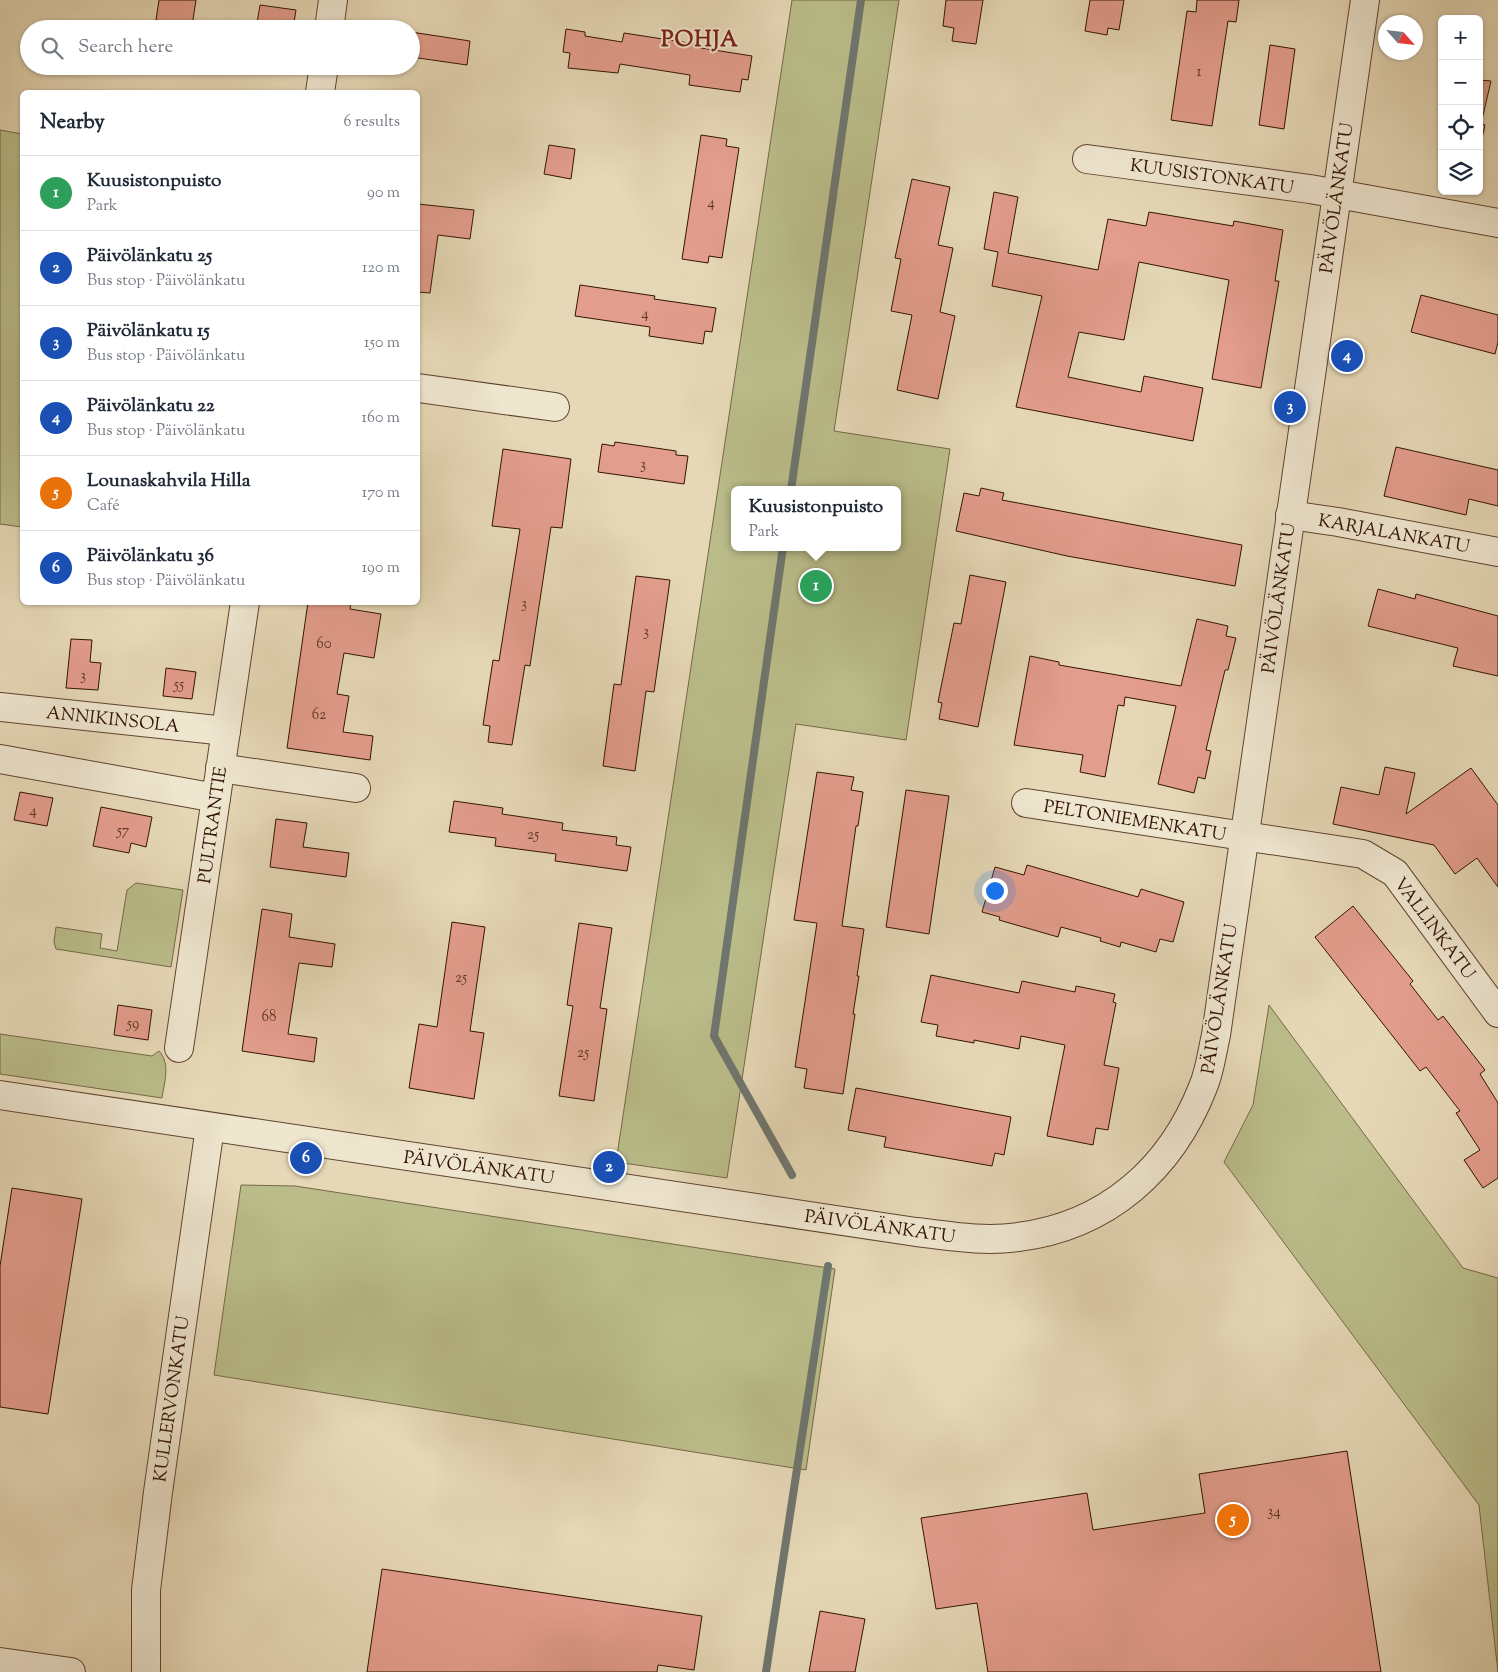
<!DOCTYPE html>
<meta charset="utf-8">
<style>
:root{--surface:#fff;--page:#f6f6f7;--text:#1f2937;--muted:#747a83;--line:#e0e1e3;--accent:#8f2418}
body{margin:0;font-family:"Sorts Mill Goudy",serif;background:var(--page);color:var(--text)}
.controls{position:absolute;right:15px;top:15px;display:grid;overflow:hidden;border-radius:8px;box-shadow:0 1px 4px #0004}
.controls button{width:45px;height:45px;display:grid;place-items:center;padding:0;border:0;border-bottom:1px solid var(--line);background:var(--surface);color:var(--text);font:25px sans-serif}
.compass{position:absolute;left:1378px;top:15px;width:45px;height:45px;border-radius:50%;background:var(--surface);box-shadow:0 1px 4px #0004;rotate:117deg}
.you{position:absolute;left:994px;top:890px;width:18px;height:18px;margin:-12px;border:4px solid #fff;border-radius:50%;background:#1a73e8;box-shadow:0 0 0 8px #1a73e833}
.badge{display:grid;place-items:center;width:32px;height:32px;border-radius:50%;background:var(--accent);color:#fff;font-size:16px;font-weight:700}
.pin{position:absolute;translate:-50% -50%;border:2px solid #fff;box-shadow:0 1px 5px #0006}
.popup{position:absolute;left:731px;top:486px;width:170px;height:65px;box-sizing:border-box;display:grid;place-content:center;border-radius:8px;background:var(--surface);filter:drop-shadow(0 1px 4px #0005);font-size:16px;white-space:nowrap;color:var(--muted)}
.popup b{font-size:19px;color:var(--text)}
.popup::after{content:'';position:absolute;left:50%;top:100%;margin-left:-10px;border:10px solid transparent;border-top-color:var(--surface)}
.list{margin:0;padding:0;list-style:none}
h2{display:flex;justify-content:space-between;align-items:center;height:65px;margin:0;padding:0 20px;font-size:21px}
h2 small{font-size:16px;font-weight:400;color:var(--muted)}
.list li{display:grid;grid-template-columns:32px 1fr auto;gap:15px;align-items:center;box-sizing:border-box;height:75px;padding:0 20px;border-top:1px solid var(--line)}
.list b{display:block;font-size:19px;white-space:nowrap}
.list p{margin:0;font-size:16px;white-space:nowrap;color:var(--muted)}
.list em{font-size:16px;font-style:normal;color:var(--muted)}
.icon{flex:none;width:28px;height:28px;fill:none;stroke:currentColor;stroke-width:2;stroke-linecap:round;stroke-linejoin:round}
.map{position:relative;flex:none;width:1498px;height:1672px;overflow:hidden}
.search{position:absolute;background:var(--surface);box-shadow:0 1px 4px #0004;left:20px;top:20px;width:400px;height:55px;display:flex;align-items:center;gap:12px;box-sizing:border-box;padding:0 18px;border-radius:28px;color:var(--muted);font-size:19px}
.panel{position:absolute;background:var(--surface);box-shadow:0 1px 4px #0004;left:20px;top:90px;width:400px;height:515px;border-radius:8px}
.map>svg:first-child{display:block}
</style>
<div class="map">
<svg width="1498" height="1672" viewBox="0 0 1498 1672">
<rect width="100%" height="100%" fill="#e6d8b6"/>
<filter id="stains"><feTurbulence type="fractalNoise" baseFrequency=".004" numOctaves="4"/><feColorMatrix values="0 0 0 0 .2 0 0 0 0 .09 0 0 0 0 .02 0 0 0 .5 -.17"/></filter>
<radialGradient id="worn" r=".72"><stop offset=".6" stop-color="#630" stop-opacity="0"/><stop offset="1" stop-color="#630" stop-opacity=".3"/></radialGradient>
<g fill="#babd8a" stroke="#766846" fill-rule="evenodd">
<path d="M 792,0 L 899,0 L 834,431 L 950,449 L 906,740 L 796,724 L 727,1178 L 616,1162 ZM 735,490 L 897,490 L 897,547 L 735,547 Z"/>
<path d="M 0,130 L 22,134 L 22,527 L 0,524 Z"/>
<path d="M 136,883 L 183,890 L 171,967 L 56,949 L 54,942 L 56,927 L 102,934 L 100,948 L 117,951 L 127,890 Z"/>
<path d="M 1269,1005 L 1463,1268 L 1498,1278 L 1498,1672 L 1479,1505 L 1224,1162 L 1253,1105 Z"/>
<path d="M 0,1034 L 152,1056 L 159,1051 C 171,1064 164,1083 162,1098 L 0,1074 Z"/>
<path d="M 241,1185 L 295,1186 L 835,1269 L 806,1470 L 214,1375 Z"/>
</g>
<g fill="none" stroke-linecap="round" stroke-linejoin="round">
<g stroke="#70766f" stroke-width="8">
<path d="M 791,490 L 861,0"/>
<path d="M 783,547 L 714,1036 L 792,1175"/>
<path d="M 766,1672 L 828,1266"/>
</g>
</g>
<g fill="#e39d8c" stroke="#331303">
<path d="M 159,0 L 196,0 L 192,26 L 156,20 Z"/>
<path d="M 946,0 L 983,0 L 976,44 L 952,41 L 954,28 L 943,26 Z"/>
<path d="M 1090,0 L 1124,0 L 1119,30 L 1108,28 L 1107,35 L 1085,31 Z"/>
<path d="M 1197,0 L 1239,0 L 1236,22 L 1228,21 L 1212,126 L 1171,120 L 1187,11 L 1196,12 Z"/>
<path d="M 260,5 L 296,10 L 293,29 L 256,29 Z"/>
<path d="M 566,29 L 585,32 L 585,36 L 622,42 L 624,33 L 695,44 L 695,47 L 752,56 L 748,80 L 742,79 L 740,92 L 689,85 L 690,75 L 620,64 L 618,73 L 568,68 L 570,53 L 563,52 Z"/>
<path d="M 411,32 L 470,41 L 467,65 L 411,57 Z"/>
<path d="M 1270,45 L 1295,49 L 1284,129 L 1259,125 Z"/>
<path d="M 1479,80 L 1491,81 L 1481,124 L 1485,125 L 1479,152 Z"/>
<path d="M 701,135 L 727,139 L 726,146 L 739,148 L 722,258 L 709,256 L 708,263 L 682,259 Z"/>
<path d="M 549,145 L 575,149 L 571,179 L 544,174 Z"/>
<path d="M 912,179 L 950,187 L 938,245 L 953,248 L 940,312 L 955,316 L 938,399 L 897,390 L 912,315 L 891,311 L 901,259 L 895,258 Z"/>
<path d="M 994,192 L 1018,197 L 1008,253 L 1098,270 L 1108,219 L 1146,226 L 1149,212 L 1233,226 L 1234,221 L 1283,230 L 1275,281 L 1279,281 L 1261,388 L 1212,379 L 1229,280 L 1139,262 L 1124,340 L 1079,332 L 1068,377 L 1141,392 L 1144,376 L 1203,388 L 1193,441 L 1016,407 L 1042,296 L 992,286 L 998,252 L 984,249 Z"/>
<path d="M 418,204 L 474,210 L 470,239 L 438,235 L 430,293 L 418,292 Z"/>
<path d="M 580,285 L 655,296 L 654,299 L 716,308 L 712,332 L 705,331 L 703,344 L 649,336 L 650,327 L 575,316 Z"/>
<path d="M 1421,295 L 1498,315 L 1498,342 L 1495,354 L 1411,332 Z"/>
<path d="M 615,442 L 676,451 L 676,455 L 688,456 L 684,484 L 598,472 L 602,444 L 614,446 Z"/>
<path d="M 1396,447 L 1498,470 L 1498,506 L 1469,499 L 1466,515 L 1384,496 Z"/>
<path d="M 503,449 L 571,459 L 562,528 L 551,527 L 530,666 L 525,665 L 512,745 L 488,742 L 490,726 L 483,725 L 493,660 L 499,661 L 520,529 L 492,526 Z"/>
<path d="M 981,488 L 1004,493 L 1002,500 L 1242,545 L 1235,586 L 1067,556 L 956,531 L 964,493 L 979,496 Z"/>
<path d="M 970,575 L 1006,582 L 978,727 L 939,719 L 942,703 L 938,702 L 954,623 L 961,624 Z"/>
<path d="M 636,576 L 670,580 L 654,692 L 646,691 L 635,771 L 603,766 L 614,684 L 621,685 Z"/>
<path d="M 1378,589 L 1415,599 L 1416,594 L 1498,616 L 1498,676 L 1453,666 L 1458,648 L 1368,626 Z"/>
<path d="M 308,602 L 351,602 L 350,609 L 381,614 L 374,658 L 344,653 L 337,694 L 349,696 L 343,732 L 373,736 L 370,760 L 287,748 Z"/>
<path d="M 1197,619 L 1228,626 L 1226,636 L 1236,638 L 1228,670 L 1225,670 L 1206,750 L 1211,751 L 1205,779 L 1198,777 L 1194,793 L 1158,784 L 1176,706 L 1125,697 L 1124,706 L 1118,705 L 1105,777 L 1080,772 L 1083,755 L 1014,745 L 1030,656 L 1059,662 L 1059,665 L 1181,686 Z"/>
<path d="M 71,639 L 92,640 L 90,662 L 101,663 L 98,690 L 66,688 Z"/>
<path d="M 166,668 L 196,672 L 192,699 L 163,696 Z"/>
<path d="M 1385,767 L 1415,773 L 1406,814 L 1471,768 L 1498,805 L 1498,887 L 1477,858 L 1455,874 L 1434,845 L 1333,824 L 1341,787 L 1379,795 Z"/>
<path d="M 817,772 L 854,777 L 851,790 L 863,792 L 858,826 L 856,826 L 842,926 L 864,929 L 857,976 L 859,976 L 853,1014 L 855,1014 L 843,1094 L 804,1088 L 807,1069 L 795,1067 L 817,923 L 794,920 Z"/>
<path d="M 906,790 L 949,796 L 929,934 L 886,927 Z"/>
<path d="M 20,792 L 53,798 L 47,826 L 14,820 Z"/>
<path d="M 454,801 L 503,808 L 502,814 L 563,823 L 562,830 L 617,837 L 616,845 L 631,847 L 627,871 L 555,861 L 556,854 L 495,846 L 496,838 L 449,832 Z"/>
<path d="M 101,807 L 152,817 L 146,847 L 131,843 L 129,853 L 93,846 Z"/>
<path d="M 276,819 L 307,823 L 303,847 L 349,853 L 346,877 L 270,867 Z"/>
<path d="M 1027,865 L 1138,897 L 1141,889 L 1184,902 L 1173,942 L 1160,939 L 1156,952 L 1121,942 L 1120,947 L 1100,941 L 1101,938 L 1061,927 L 1058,937 L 999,920 L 1000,917 L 982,912 L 995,867 L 1024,875 Z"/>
<path d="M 1353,906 L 1413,981 L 1410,984 L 1438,1020 L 1443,1016 L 1485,1070 L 1480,1074 L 1498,1103 L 1498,1178 L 1483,1188 L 1464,1160 L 1480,1150 L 1456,1113 L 1460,1111 L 1426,1067 L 1420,1071 L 1315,937 Z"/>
<path d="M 262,909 L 292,914 L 289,937 L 335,944 L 332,967 L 299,963 L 288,1034 L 317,1038 L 314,1062 L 242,1051 Z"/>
<path d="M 452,922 L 485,927 L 470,1031 L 484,1033 L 474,1099 L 409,1088 L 419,1024 L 437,1027 Z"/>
<path d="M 579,923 L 612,928 L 600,1008 L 607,1009 L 594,1101 L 559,1096 L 573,1006 L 567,1005 Z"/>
<path d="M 931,975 L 1019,993 L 1022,981 L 1075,992 L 1076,986 L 1115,994 L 1113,1002 L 1116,1003 L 1104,1065 L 1119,1068 L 1108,1130 L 1096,1128 L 1093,1145 L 1047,1136 L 1065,1045 L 1021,1036 L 1019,1049 L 974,1040 L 974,1043 L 936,1036 L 938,1025 L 921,1022 Z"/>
<path d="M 118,1005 L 152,1010 L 148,1040 L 114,1035 Z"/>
<path d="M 856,1088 L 1011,1117 L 1004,1155 L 995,1153 L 992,1166 L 884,1147 L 886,1137 L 848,1130 Z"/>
<path d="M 12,1188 L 82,1199 L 48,1414 L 0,1407 L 0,1266 Z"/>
<path d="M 1347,1451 L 1381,1672 L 988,1672 L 977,1603 L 936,1609 L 921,1518 L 1087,1493 L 1093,1530 L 1205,1513 L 1199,1474 Z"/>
<path d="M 382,1569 L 702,1616 L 694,1670 L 658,1665 L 657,1672 L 367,1672 Z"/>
<path d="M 820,1611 L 865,1619 L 855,1672 L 809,1672 Z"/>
</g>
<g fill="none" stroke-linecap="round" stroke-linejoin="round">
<defs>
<g id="minor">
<path d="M 329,29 L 333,0"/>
<path d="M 320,92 L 324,66"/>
<path d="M 1087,159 L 1310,189 L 1498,223"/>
<path d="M 418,388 L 555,407"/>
<path d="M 1290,515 L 1338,522 L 1498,552"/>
<path d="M 0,707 L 226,731"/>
<path d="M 0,759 L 216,798"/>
<path d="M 220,768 L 356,788"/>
<path d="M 1026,803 L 1363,854 L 1395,873 L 1498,1013"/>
<path d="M 179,1048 L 245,602"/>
<path d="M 0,1662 L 71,1672"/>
</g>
<g id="tertiary">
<path d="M 0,1095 L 916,1232 C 950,1236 984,1242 1018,1237 C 1107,1226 1171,1169 1203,1087 C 1210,1071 1212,1052 1216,1035 L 1365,0"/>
<path d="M 146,1672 L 146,1590 L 158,1492 L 210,1127"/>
</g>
</defs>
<use href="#minor" stroke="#604430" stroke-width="30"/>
<use href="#tertiary" stroke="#604430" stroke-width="30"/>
<use href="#minor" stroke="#efe6d0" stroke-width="28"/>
<use href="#tertiary" stroke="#efe6d0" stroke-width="28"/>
</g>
<g text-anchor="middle" stroke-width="4" stroke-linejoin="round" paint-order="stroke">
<g font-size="15" fill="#5f3625">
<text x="1199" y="76">1</text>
<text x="711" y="207">4</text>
<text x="645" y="318">4</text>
<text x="643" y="469">3</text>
<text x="524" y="608">3</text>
<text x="646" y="636">3</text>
<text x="324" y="648">60</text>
<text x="83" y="680">3</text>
<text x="179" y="689">55</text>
<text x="319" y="719">62</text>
<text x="33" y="815">4</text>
<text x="123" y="835">57</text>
<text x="533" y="839">25</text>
<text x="461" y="982">25</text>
<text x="269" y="1021">68</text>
<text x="133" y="1028">59</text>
<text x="583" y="1057">25</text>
<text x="1274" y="1516">34</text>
</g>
<g font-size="18" fill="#331303" stroke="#efe6d0">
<text transform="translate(1212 176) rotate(8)" y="6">KUUSISTONKATU</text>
<text transform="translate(1336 198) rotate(-82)" y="6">PÄIVÖLÄNKATU</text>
<text transform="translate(1394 533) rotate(10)" y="6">KARJALANKATU</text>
<text transform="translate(1278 598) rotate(-82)" y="6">PÄIVÖLÄNKATU</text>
<text transform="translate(113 719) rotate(6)" y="6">ANNIKINSOLA</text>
<text transform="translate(1135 820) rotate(9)" y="6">PELTONIEMENKATU</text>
<text transform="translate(212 825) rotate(-82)" y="6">PULTRANTIE</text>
<text transform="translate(1435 928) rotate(53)" y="6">VALLINKATU</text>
<text transform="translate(1219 999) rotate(-81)" y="6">PÄIVÖLÄNKATU</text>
<text transform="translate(479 1167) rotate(8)" y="6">PÄIVÖLÄNKATU</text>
<text transform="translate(880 1226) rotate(8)" y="6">PÄIVÖLÄNKATU</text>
<text transform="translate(171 1399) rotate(-82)" y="6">KULLERVONKATU</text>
</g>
<g font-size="22" font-weight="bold" letter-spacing="1" fill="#7a1f14" stroke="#efe6d0">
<text x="700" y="46">POHJA</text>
</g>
</g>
<rect width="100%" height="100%" filter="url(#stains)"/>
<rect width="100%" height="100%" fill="url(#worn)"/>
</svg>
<div class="controls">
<button>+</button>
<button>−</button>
<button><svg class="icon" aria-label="locate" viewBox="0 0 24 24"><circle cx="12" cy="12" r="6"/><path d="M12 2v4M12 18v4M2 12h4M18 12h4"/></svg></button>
<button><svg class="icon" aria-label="layers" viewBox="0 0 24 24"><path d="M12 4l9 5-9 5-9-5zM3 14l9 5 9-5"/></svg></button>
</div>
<svg class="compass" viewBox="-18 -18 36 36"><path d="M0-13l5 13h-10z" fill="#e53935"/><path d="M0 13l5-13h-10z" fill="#747a83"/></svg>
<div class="you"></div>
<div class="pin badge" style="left:816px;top:586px;background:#2e9e5b">1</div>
<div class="popup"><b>Kuusistonpuisto</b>Park</div>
<div class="pin badge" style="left:609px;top:1167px;background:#1a4fb4">2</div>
<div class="pin badge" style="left:1290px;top:407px;background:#1a4fb4">3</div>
<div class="pin badge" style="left:1347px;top:356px;background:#1a4fb4">4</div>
<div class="pin badge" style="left:1233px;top:1520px;background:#e8710a">5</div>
<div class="pin badge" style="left:306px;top:1158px;background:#1a4fb4">6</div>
<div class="search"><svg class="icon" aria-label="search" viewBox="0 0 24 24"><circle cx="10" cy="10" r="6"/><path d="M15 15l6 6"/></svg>Search here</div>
<section class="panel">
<h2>Nearby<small>6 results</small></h2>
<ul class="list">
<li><span class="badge" style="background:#2e9e5b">1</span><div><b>Kuusistonpuisto</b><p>Park</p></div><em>90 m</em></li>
<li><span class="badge" style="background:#1a4fb4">2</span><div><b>Päivölänkatu 25</b><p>Bus stop · Päivölänkatu</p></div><em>120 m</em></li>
<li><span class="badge" style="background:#1a4fb4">3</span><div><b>Päivölänkatu 15</b><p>Bus stop · Päivölänkatu</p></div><em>150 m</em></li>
<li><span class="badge" style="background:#1a4fb4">4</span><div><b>Päivölänkatu 22</b><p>Bus stop · Päivölänkatu</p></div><em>160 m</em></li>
<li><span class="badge" style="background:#e8710a">5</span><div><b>Lounaskahvila Hilla</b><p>Café</p></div><em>170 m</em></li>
<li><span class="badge" style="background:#1a4fb4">6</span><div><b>Päivölänkatu 36</b><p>Bus stop · Päivölänkatu</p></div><em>190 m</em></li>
</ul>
</section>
</div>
